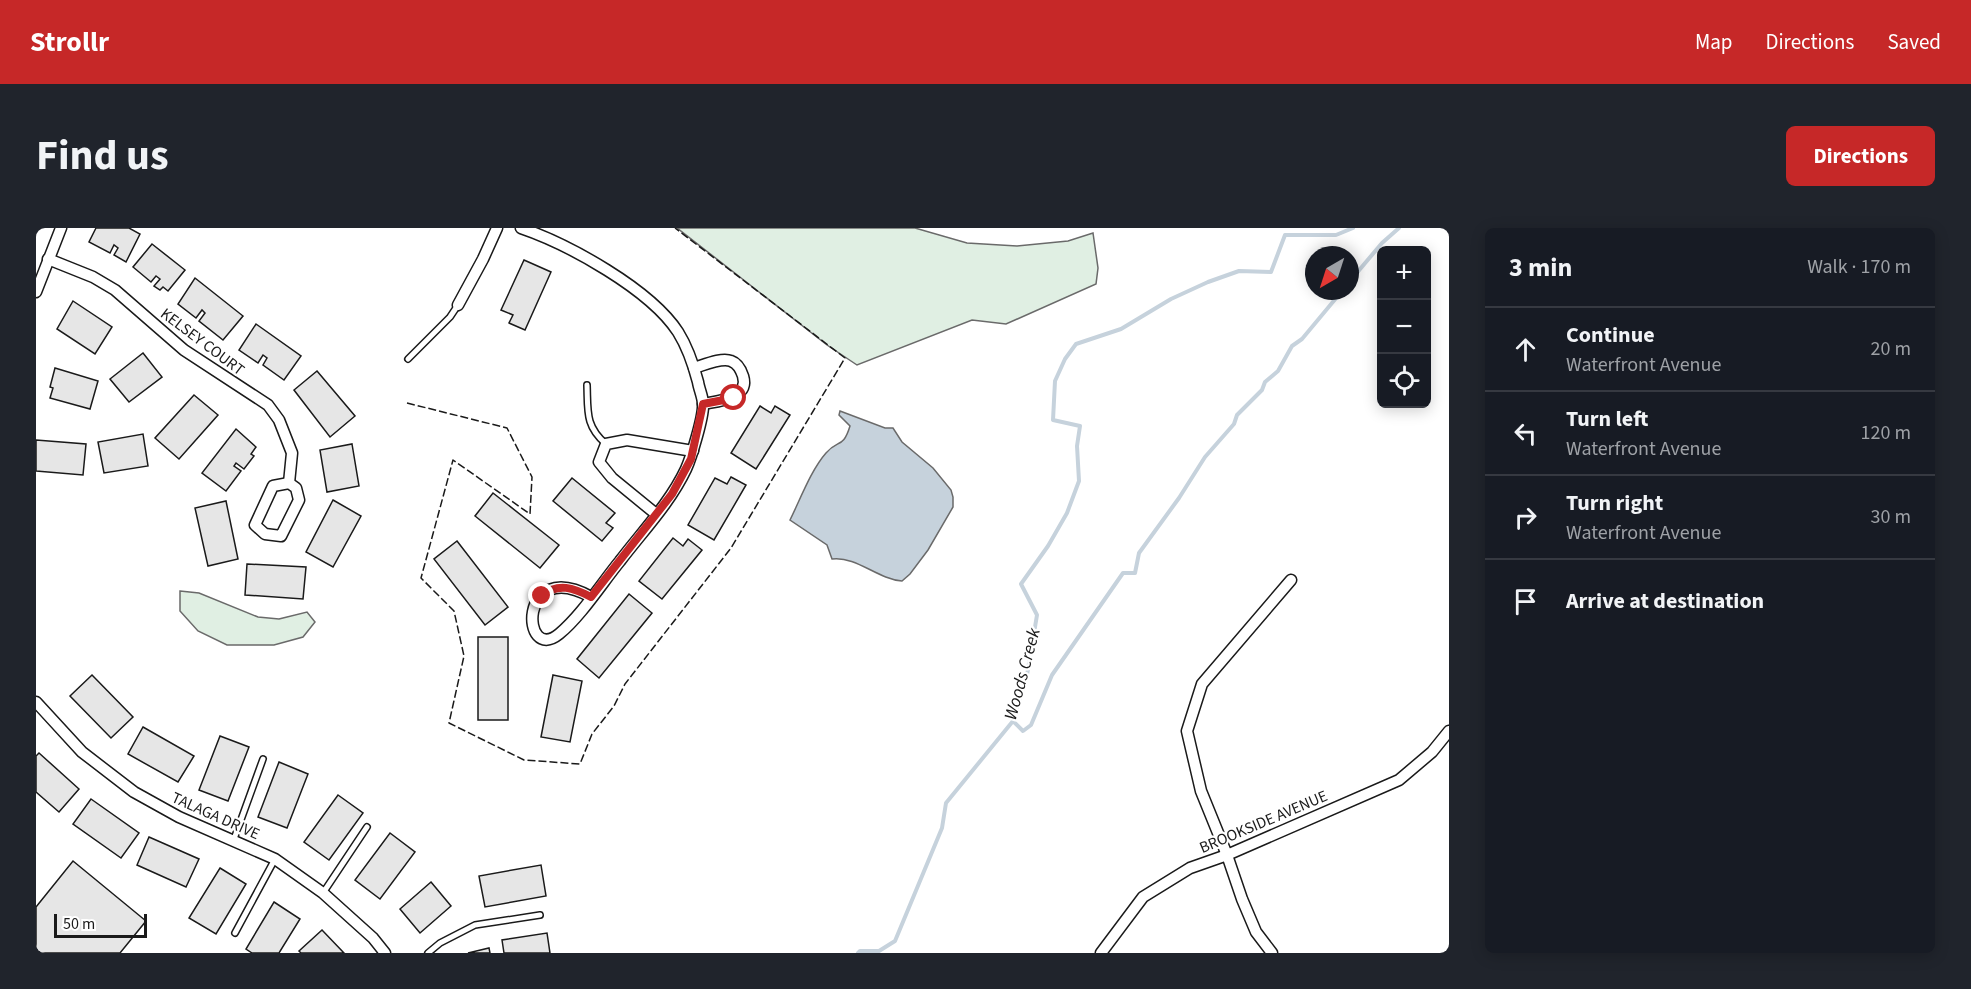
<!DOCTYPE html>
<meta charset="utf-8">
<style>
:root{--surface:#171b24;--page:#20242c;--text:#f1f3f6;--muted:#9ea1a6;--line:#363941;--accent:#c62828}
body{margin:0;font-family:"Source Sans 3",sans-serif;background:var(--page);color:var(--text)}
.controls{position:absolute;right:18px;top:18px;display:grid;overflow:hidden;border-radius:9px;box-shadow:0 3px 15px #0003}
.controls button{width:54px;height:54px;display:grid;place-items:center;padding:0;border:0;border-bottom:2px solid var(--line);background:var(--surface);color:var(--text);font:30px sans-serif}
.compass{position:absolute;left:1269px;top:18px;width:54px;height:54px;border-radius:50%;background:var(--surface);box-shadow:0 3px 15px #0003;rotate:219deg}
.scale{position:absolute;left:18px;bottom:15px;width:93px;box-sizing:border-box;padding-left:6px;border:3px solid #1a1a1a;border-top:0;font-size:16px;line-height:21px;white-space:nowrap;color:#1a1a1a;-webkit-text-stroke:4px #fff;paint-order:stroke}
.stop{position:absolute;width:18px;height:18px;margin:-14px;border:4px solid #c62828;border-radius:50%;background:#fff}
.stop.end{background:#c62828;border-color:#fff;box-shadow:0 2px 6px #0008}
.list{margin:0;padding:0;list-style:none}
h2{display:flex;justify-content:space-between;align-items:center;height:78px;margin:0;padding:0 24px;font-size:26px}
h2 small{font-size:20px;font-weight:400;color:var(--muted)}
.list li{display:grid;grid-template-columns:39px 1fr auto;gap:18px;align-items:center;box-sizing:border-box;height:84px;padding:0 24px;border-top:2px solid var(--line)}
.list b{display:block;font-size:22px;white-space:nowrap}
.list p{margin:0;font-size:20px;white-space:nowrap;color:var(--muted)}
.list em{font-size:20px;font-style:normal;color:var(--muted)}
.icon{flex:none;width:33px;height:33px;fill:none;stroke:currentColor;stroke-width:2;stroke-linecap:round;stroke-linejoin:round}
.map{position:relative;flex:none;width:1413px;height:725px;overflow:hidden;border-radius:9px}
header{display:flex;align-items:center;gap:36px;box-sizing:border-box;height:84px;padding:0 30px;background:var(--accent);color:#fff}
header strong{font-size:28px}
nav{display:flex;gap:33px;margin-inline-start:auto;font-size:21px}
.intro{display:flex;align-items:center;justify-content:space-between;box-sizing:border-box;height:144px;padding:0 36px}
h1{margin:0;font-size:42px}
.button{padding:15px 27px;border-radius:9px;background:var(--accent);color:#fff;font-size:21px;font-weight:700}
main{display:flex;gap:36px;padding:0 36px}
aside{flex:1;background:var(--surface);border-radius:9px;box-shadow:0 3px 15px #0003}
.map>svg:first-child{display:block}
</style>
<header>
<strong>Strollr</strong>
<nav><a>Map</a><a>Directions</a><a>Saved</a></nav>
</header>
<div class="intro"><h1>Find us</h1><a class="button">Directions</a></div>
<main>
<div class="map">
<svg width="1413" height="725" viewBox="0 0 1413 725">
<rect width="100%" height="100%" fill="#fff"/>
<g fill="#e0efe3" stroke="#6a6a6a" stroke-width="1.5">
<path d="M 641,0 L 879,0 L 931,15 L 981,18 L 1032,13 L 1057,5 L 1062,40 L 1060,56 L 970,96 L 936,92 L 821,137 L 791,117 Z"/>
<path d="M 144,363 L 163,365 L 222,389 L 243,391 L 271,384 L 279,394 L 267,409 L 238,417 L 191,417 L 162,403 L 144,383 Z"/>
</g>
<path fill="#c6d2dc" stroke="#6a6a6a" stroke-width="1.5" d="M 804,183 L 849,200 L 857,200 L 866,214 L 897,240 L 915,262 L 917,269 L 917,279 L 892,322 L 874,346 L 866,353 C 841,351 821,328 796,331 L 791,317 L 754,292 C 764,272 775,242 790,225 C 802,211 807,221 814,198 L 803,187 Z"/>
<g fill="none" stroke-linecap="round" stroke-linejoin="round">
<g stroke="#c6d2dc" stroke-width="4">
<path d="M 1314,53 L 1346,15 L 1363,0"/>
<path d="M 977,493 L 987,503 L 995,497 L 1016,447 L 1087,345 L 1099,345 L 1103,325 L 1143,270 L 1169,229 L 1198,196 L 1201,187 L 1226,162 L 1229,154 L 1242,143 L 1256,118 L 1266,111 L 1306,63"/>
<path d="M 822,725 L 824,723 L 843,723 L 859,713 L 906,600 L 910,575 L 977,493 L 991,447 L 1001,387 L 985,356 L 1012,318 L 1031,285 L 1043,253 L 1041,218 L 1044,198 L 1017,192 L 1019,153 L 1029,131 L 1040,116 L 1085,101 L 1135,71 L 1172,54 L 1203,43 L 1235,44 L 1249,7 L 1300,7 L 1317,0"/>
</g>
</g>
<g fill="#e6e6e6" stroke="#1a1a1a" stroke-width="1.5">
<path d="M 60,0 L 93,0 L 104,6 L 90,34 L 78,27 L 82,20 L 78,17 L 74,25 L 53,14 Z"/>
<path d="M 116,16 L 149,42 L 132,63 L 127,59 L 124,62 L 118,58 L 124,51 L 120,48 L 115,54 L 97,39 Z"/>
<path d="M 488,32 L 515,44 L 489,102 L 473,95 L 477,87 L 465,82 Z"/>
<path d="M 159,50 L 207,88 L 187,112 L 163,93 L 169,85 L 166,82 L 160,90 L 142,76 Z"/>
<path d="M 37,73 L 76,99 L 59,126 L 21,101 Z"/>
<path d="M 220,96 L 265,128 L 248,152 L 227,137 L 231,130 L 227,127 L 222,135 L 203,122 Z"/>
<path d="M 107,125 L 126,149 L 93,174 L 74,151 Z"/>
<path d="M 19,140 L 62,153 L 54,181 L 14,170 L 17,160 L 14,159 Z"/>
<path d="M 281,143 L 319,188 L 294,209 L 258,162 Z"/>
<path d="M 158,167 L 182,187 L 143,231 L 119,210 Z"/>
<path d="M 724,178 L 735,185 L 739,178 L 754,187 L 720,241 L 695,225 Z"/>
<path d="M 200,201 L 220,219 L 215,226 L 218,228 L 208,241 L 200,235 L 198,238 L 205,243 L 190,263 L 166,245 Z"/>
<path d="M 107,206 L 112,238 L 68,245 L 62,214 Z"/>
<path d="M 0,212 L 50,216 L 47,247 L 0,243 Z"/>
<path d="M 316,216 L 323,258 L 291,264 L 284,222 Z"/>
<path d="M 695,249 L 710,257 L 678,312 L 652,297 L 679,250 L 691,256 Z"/>
<path d="M 536,250 L 579,285 L 570,295 L 577,300 L 566,313 L 517,273 Z"/>
<path d="M 457,265 L 523,317 L 504,340 L 439,288 Z"/>
<path d="M 297,272 L 325,288 L 297,339 L 270,324 Z"/>
<path d="M 190,273 L 202,331 L 172,338 L 159,280 Z"/>
<path d="M 637,310 L 647,318 L 652,311 L 666,322 L 626,371 L 603,353 Z"/>
<path d="M 421,313 L 472,379 L 449,397 L 398,331 Z"/>
<path d="M 211,336 L 270,339 L 267,371 L 209,367 Z"/>
<path d="M 593,366 L 616,385 L 563,450 L 541,431 Z"/>
<rect x="442" y="409" width="30" height="83"/>
<path d="M 56,447 L 97,489 L 75,510 L 34,468 Z"/>
<path d="M 517,447 L 546,453 L 534,514 L 505,509 Z"/>
<path d="M 107,499 L 158,528 L 142,554 L 92,526 Z"/>
<path d="M 184,508 L 213,519 L 192,573 L 163,562 Z"/>
<path d="M 3,525 L 43,561 L 23,584 L 0,564 L 0,528 Z"/>
<path d="M 243,534 L 272,546 L 251,600 L 222,589 Z"/>
<path d="M 302,567 L 327,585 L 293,632 L 268,614 Z"/>
<path d="M 55,571 L 103,605 L 85,630 L 37,596 Z"/>
<path d="M 354,605 L 379,624 L 344,671 L 319,652 Z"/>
<path d="M 113,609 L 163,631 L 150,659 L 101,637 Z"/>
<path d="M 37,633 L 110,693 L 84,725 L 0,725 L 0,679 Z"/>
<path d="M 505,637 L 510,668 L 449,679 L 443,648 Z"/>
<path d="M 184,640 L 210,656 L 180,706 L 153,690 Z"/>
<path d="M 395,654 L 415,678 L 384,705 L 364,681 Z"/>
<path d="M 238,674 L 264,691 L 243,725 L 216,725 L 210,721 Z"/>
<path d="M 286,702 L 308,725 L 265,725 L 263,723 Z"/>
<path d="M 511,705 L 514,725 L 468,725 L 466,712 Z"/>
<path d="M 453,720 L 454,725 L 432,725 Z"/>
</g>
<g fill="none" stroke-linecap="round" stroke-linejoin="round">
<defs>
<g id="lane">
<path d="M 372,131 L 414,89 L 422,77"/>
<path d="M 551,157 C 552,183 549,198 570,216"/>
<path d="M 198,611 L 227,531"/>
<path d="M 287,665 L 331,599"/>
<path d="M 199,705 L 239,631"/>
<path d="M 392,725 L 404,715 L 439,697 L 504,687"/>
</g>
<g id="street">
<path d="M 485,0 C 532,16 614,61 642,104 C 652,120 657,135 662,154 C 663,161 667,169 667,176 C 668,188 655,230 650,241 C 634,275 606,304 584,333 C 566,355 545,388 523,406 C 485,437 481,328 555,369"/>
<path d="M 12,31 L 57,49 L 79,62 L 148,122 L 232,177 L 243,192 L 256,225 L 253,255"/>
<path d="M 0,64 L 25,0"/>
<path d="M 422,77 L 447,31 L 461,0"/>
<path d="M 658,140 C 668,137 686,129 695,133 C 701,135 705,142 707,148 C 714,171 682,173 667,176"/>
<path d="M 253,255 L 260,260 L 263,272 L 245,308 L 229,306 L 219,297 L 237,258 Z"/>
<path d="M 620,286 L 576,250 L 563,234 L 570,216 L 591,212 L 657,223"/>
<path d="M 0,474 L 46,524 L 98,564 L 143,589 L 239,631 L 287,665 L 337,710 L 349,725"/>
<path d="M 1065,725 L 1107,669 L 1154,640 L 1191,627 L 1363,552 L 1396,524 L 1413,503"/>
<path d="M 1236,725 L 1220,704 L 1206,671 L 1191,627 L 1165,563 L 1151,503 L 1166,456 L 1255,352"/>
</g>
</defs>
<use href="#lane" stroke="#1a1a1a" stroke-width="8"/>
<use href="#street" stroke="#1a1a1a" stroke-width="13"/>
<use href="#lane" stroke="#fff" stroke-width="5"/>
<use href="#street" stroke="#fff" stroke-width="10"/>
<path stroke="#1a1a1a" stroke-width="1.5" stroke-dasharray="8 3" stroke-linecap="butt" d="M 371,175 L 471,200 L 496,249 L 494,286 L 417,232 L 385,350 L 418,383 L 428,428 L 413,495 L 488,532 L 544,536 L 556,506 L 578,478 L 589,456 L 695,320 L 809,130 L 639,0"/>
</g>
<g fill="none" stroke-linecap="round" stroke-linejoin="round">
<path stroke="#c62828" stroke-width="8" d="M 506,368 C 522,354 538,360 555,369 L 636,266 L 655,231 L 667,176 L 698,170"/>
</g>
<g text-anchor="middle" stroke-width="4.5" stroke-linejoin="round" paint-order="stroke">
<g font-size="16" fill="#1a1a1a" stroke="#fff">
<text transform="translate(167 113) rotate(37)" y="6">KELSEY COURT</text>
<text transform="translate(180 587) rotate(24)" y="6">TALAGA DRIVE</text>
<text transform="translate(1227 593) rotate(-23)" y="6">BROOKSIDE AVENUE</text>
</g>
<g font-size="18" font-style="italic" fill="#1a1a1a" stroke="#fff">
<text transform="translate(986 446) rotate(-75)" y="6">Woods Creek</text>
</g>
</g>
</svg>
<div class="controls">
<button>+</button>
<button>−</button>
<button><svg class="icon" aria-label="locate" viewBox="0 0 24 24"><circle cx="12" cy="12" r="6"/><path d="M12 2v4M12 18v4M2 12h4M18 12h4"/></svg></button>
</div>
<svg class="compass" viewBox="-18 -18 36 36"><path d="M0-13l5 13h-10z" fill="#e53935"/><path d="M0 13l5-13h-10z" fill="#9ea1a6"/></svg>
<div class="scale">50 m</div>
<div class="stop" style="left:698px;top:170px"></div>
<div class="stop end" style="left:506px;top:368px"></div>
</div>
<aside>
<h2>3 min<small>Walk · 170 m</small></h2>
<ul class="list">
<li><svg class="icon" aria-label="ahead" viewBox="0 0 24 24"><path d="M12 20V5M6 11l6-6 6 6"/></svg><div><b>Continue</b><p>Waterfront Avenue</p></div><em>20 m</em></li>
<li><svg class="icon" aria-label="left" viewBox="0 0 24 24"><path d="M17 20v-9H6M10 6l-5 5 5 5"/></svg><div><b>Turn left</b><p>Waterfront Avenue</p></div><em>120 m</em></li>
<li><svg class="icon" aria-label="right" viewBox="0 0 24 24"><path d="M7 20v-9h11M14 6l5 5-5 5"/></svg><div><b>Turn right</b><p>Waterfront Avenue</p></div><em>30 m</em></li>
<li><svg class="icon" aria-label="arrive" viewBox="0 0 24 24"><path d="M6 21V4h12l-3 4 3 4H6"/></svg><div><b>Arrive at destination</b></div></li>
</ul>
</aside>
</main>
